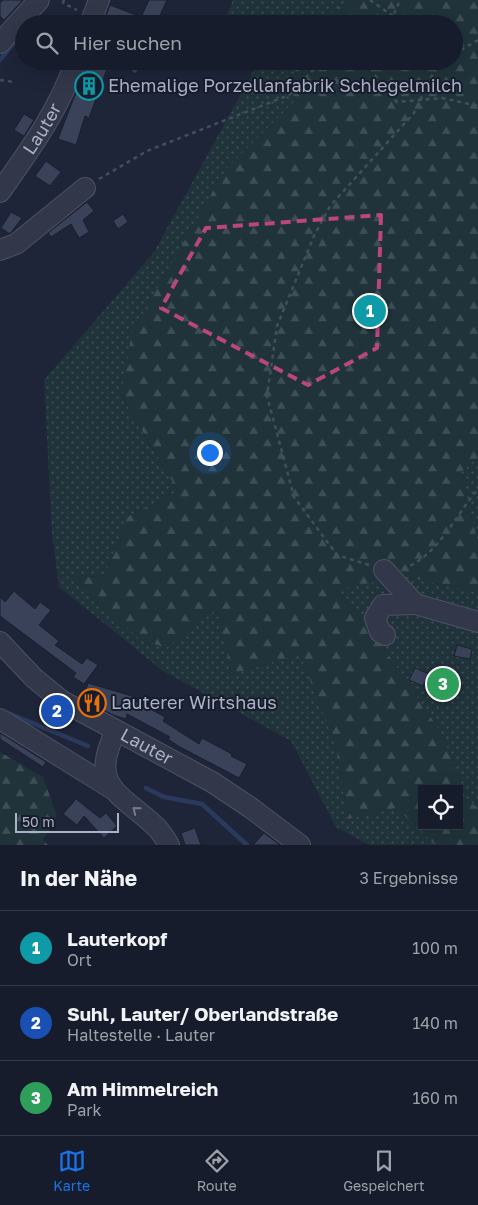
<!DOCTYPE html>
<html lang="de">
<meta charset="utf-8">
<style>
:root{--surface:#161c2b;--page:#232937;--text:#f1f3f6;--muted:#9ea1a9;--line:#353a47;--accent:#1a73e8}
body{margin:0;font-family:"Golos Text",sans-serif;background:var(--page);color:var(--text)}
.controls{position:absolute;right:15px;bottom:15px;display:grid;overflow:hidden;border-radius:0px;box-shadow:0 5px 20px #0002}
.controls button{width:45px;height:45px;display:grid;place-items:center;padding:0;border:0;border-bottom:1px solid var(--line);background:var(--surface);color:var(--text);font:25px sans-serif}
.scale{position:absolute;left:15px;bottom:12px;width:104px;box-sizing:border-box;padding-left:5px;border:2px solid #acb2c6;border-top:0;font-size:14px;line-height:18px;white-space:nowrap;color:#acb2c6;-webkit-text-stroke:4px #181d2e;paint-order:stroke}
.you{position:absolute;left:209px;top:452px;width:18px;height:18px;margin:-12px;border:4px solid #fff;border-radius:50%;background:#1a73e8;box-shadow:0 0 0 8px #1a73e833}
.badge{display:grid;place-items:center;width:32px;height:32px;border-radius:50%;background:var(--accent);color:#fff;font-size:16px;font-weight:700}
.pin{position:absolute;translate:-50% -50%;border:2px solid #fff;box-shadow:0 1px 5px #0006}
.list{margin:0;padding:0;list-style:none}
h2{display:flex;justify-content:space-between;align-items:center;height:65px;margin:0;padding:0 20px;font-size:21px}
h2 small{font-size:16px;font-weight:400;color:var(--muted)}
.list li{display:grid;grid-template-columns:32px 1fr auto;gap:15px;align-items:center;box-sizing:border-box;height:75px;padding:0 20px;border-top:1px solid var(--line)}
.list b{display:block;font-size:19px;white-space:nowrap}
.list p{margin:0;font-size:16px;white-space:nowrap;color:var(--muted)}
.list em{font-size:16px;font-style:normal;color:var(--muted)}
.icon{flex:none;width:28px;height:28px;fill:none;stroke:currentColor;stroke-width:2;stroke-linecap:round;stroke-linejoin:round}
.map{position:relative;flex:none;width:478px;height:845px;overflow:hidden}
.search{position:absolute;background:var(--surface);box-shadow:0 5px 20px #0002;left:15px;right:15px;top:15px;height:55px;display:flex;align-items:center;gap:12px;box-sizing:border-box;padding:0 18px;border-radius:28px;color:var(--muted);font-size:19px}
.sheet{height:290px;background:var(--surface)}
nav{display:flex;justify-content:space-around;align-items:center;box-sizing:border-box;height:70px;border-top:1px solid var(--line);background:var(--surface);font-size:14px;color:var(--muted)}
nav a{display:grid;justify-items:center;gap:2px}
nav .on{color:var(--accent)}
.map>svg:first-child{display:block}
</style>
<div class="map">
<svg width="478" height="845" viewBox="0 0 478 845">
<defs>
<pattern id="grass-dots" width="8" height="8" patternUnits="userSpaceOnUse" patternTransform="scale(1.25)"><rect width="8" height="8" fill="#20333a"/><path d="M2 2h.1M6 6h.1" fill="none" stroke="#3e4e55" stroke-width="1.8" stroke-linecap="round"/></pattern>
<pattern id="forest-firs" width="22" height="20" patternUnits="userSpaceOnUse" patternTransform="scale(1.25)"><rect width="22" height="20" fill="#20333a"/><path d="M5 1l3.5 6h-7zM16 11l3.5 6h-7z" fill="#3e4e55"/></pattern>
</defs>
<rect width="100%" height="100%" fill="#1e2539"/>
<g fill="url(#grass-dots)">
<path d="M 233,0 L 348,0 L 317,24 L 223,24 Z"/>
<path d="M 259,61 L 296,61 L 293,103 L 226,169 L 121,395 L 178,491 L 127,517 L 104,577 L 72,576 L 217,609 L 232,674 L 300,654 L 336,747 L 348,819 L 396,808 L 436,845 L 369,845 L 336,827 L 291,741 L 163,671 L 59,587 L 52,534 L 44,380 L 154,252 Z"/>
<path d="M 478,457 L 478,544 L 461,472 Z"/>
<path d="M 404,576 L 478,593 L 478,808 L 467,799 L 442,734 L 375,635 L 336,589 Z"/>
</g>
<g fill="url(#forest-firs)" fill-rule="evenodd">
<path d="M 348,0 L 478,0 L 478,457 L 461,472 L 478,544 L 478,593 L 404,576 L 337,590 L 375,635 L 442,734 L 467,799 L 478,808 L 478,845 L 436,845 L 396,808 L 348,819 L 336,747 L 300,654 L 232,674 L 217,609 L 166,648 L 138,638 L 71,576 L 104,577 L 127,517 L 178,491 L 121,394 L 132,332 L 226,169 L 293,103 L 296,61 L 454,61 L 454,24 L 317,24 ZM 422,789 L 459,789 L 459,826 L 422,826 Z"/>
<path d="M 0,752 L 43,777 L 57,816 L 43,840 L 48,845 L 0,845 Z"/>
</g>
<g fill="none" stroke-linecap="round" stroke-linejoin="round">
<g stroke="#2c395e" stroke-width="4.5">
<path d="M 0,60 L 21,34"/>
<path d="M 8,713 L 88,746"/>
<path d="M 146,788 L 164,797 L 202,804 L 247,845"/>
</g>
</g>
<g fill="#3a4259" stroke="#1a1f30">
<path d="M 3,0 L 23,0 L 4,20 L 0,16 L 0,3 Z"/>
<path d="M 149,0 L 167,0 L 156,24 L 103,24 L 110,5 L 141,17 Z"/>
<path d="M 88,61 L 110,61 L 89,118 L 85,116 L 76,145 L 58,139 Z"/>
<path d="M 120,61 L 146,61 L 135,74 Z"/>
<path d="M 24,114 L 34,120 L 24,136 L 14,130 Z"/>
<path d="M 46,161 L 61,172 L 50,186 L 35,176 Z"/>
<path d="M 87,202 L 94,211 L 83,220 L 89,232 L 79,238 L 71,224 L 51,237 L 48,233 Z"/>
<path d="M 11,212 L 22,218 L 10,234 L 1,228 Z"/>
<path d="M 123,214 L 128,222 L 118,229 L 113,221 Z"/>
<path d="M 14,591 L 35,609 L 40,602 L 51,610 L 39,625 L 59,641 L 55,645 L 82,664 L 87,658 L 98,665 L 84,684 L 73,677 L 76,673 L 0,616 L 0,597 L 5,602 Z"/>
<path d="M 457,645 L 472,649 L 470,659 L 454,656 Z"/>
<path d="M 415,668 L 429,674 L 423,686 L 409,680 Z"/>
<path d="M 88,683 L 132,696 L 132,699 L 165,717 L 163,721 L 199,744 L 202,738 L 232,754 L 231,756 L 247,764 L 239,778 L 178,746 L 168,739 L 170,737 L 127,714 L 126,719 L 113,715 L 83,699 Z"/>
<path d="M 0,733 L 46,762 L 43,767 L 0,739 Z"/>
<path d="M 76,799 L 100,818 L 106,813 L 117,826 L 104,838 L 84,816 L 77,825 L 63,814 Z"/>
<path d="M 195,828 L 201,845 L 185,845 L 181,833 Z"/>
<path d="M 264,833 L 280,845 L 253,845 Z"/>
</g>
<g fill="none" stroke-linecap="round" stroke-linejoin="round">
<defs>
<g id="minor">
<path d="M 90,24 L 99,0"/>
<path d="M 0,43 L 39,0"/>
<path id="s1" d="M 0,192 C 31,148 57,113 76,61"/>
<path d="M 0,250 L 16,244 L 85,188"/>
<path d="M 384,570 L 415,604 L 478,622"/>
<path d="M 385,635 L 380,632 L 375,618 L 383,605 L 415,604"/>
<path id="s2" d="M 0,642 L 34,678 L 62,701 L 212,782 L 251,808 L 300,845"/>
<path d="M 0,719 L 111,788"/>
<path d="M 116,731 C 88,786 120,793 155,826 C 161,831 165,839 169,845"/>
</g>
</defs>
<use href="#minor" stroke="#4c5264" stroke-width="22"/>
<g stroke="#3e5058" stroke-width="2.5" stroke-dasharray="4 4" stroke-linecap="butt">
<path d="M 64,0 L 63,3 L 77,10"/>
<path d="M 370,0 L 393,16"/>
<path d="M 382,24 L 393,16 L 400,0"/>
<path d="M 454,54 L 478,40"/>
<path d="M 367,61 L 382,87 L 397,102 L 442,98 L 478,106"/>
<path d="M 0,80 L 14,82"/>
<path d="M 99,179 L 147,151 L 289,95 L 322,61"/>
<path d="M 369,565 L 337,555 L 294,497 L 267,396 L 277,326 L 314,236 L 330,206 L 414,113 L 438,63 L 442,61"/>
<path d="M 403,569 C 439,555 454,517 478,489"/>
</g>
<use href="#minor" stroke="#323849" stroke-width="20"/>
</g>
<defs><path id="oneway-chevron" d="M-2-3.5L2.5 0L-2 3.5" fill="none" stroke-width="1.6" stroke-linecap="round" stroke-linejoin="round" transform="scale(1.25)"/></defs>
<use stroke="#757b8e" href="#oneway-chevron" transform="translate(136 810) rotate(-141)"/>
<path fill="none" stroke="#bb467b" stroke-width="4" stroke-dasharray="10 6" stroke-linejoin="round" d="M 381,215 L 377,348 L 308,385 L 161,308 L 206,228 Z"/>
<defs>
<symbol id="building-ring" viewBox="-11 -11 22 22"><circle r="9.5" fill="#181d2e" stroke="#0f9aa8" stroke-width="1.5"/><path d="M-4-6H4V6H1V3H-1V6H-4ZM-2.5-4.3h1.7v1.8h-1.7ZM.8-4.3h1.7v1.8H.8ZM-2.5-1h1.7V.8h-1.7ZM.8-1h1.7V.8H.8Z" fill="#0f9aa8"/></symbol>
<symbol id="restaurant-ring" viewBox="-11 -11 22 22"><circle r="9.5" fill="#181d2e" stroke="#e8710a" stroke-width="1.5"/><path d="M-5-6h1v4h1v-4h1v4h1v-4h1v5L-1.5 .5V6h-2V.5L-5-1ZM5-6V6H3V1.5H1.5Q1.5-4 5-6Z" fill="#e8710a"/></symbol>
</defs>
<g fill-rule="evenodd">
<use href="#building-ring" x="73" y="70" width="32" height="32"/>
<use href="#restaurant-ring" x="76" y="687" width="32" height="32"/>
</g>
<g text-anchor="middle" stroke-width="4" stroke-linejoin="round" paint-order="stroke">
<g font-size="18" fill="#acb2c6" stroke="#181d2e" text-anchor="start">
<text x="108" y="92">Ehemalige Porzellanfabrik Schlegelmilch</text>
<text x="111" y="709">Lauterer Wirtshaus</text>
</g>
<g font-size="18" fill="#acb2c6" stroke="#181d2e">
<text dy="6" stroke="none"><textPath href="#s1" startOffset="76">Lauter</textPath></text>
<text dy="6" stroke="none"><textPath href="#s2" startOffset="182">Lauter</textPath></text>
</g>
</g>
</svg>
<div class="controls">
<button><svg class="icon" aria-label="locate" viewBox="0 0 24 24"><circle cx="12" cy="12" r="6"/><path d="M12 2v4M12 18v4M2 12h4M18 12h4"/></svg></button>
</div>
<div class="scale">50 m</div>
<div class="you"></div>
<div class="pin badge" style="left:370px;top:311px;background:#0f9aa8">1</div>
<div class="pin badge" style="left:57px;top:711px;background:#1a4fb4">2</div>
<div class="pin badge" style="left:443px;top:684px;background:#2e9e5b">3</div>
<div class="search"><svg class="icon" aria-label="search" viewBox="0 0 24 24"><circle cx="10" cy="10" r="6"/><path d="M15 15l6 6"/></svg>Hier suchen</div>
</div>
<section class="sheet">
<h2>In der Nähe<small>3 Ergebnisse</small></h2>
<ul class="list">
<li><span class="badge" style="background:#0f9aa8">1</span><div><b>Lauterkopf</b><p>Ort</p></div><em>100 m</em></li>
<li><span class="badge" style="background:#1a4fb4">2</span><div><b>Suhl, Lauter/ Oberlandstraße</b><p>Haltestelle · Lauter</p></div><em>140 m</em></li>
<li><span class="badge" style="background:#2e9e5b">3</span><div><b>Am Himmelreich</b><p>Park</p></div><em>160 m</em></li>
</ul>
</section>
<nav>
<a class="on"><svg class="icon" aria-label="map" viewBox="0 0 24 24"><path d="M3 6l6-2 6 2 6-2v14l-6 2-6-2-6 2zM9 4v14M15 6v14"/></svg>Karte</a>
<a><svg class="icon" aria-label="directions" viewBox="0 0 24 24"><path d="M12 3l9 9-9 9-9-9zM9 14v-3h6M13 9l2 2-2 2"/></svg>Route</a>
<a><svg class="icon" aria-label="saved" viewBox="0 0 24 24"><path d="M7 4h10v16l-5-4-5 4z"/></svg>Gespeichert</a>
</nav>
